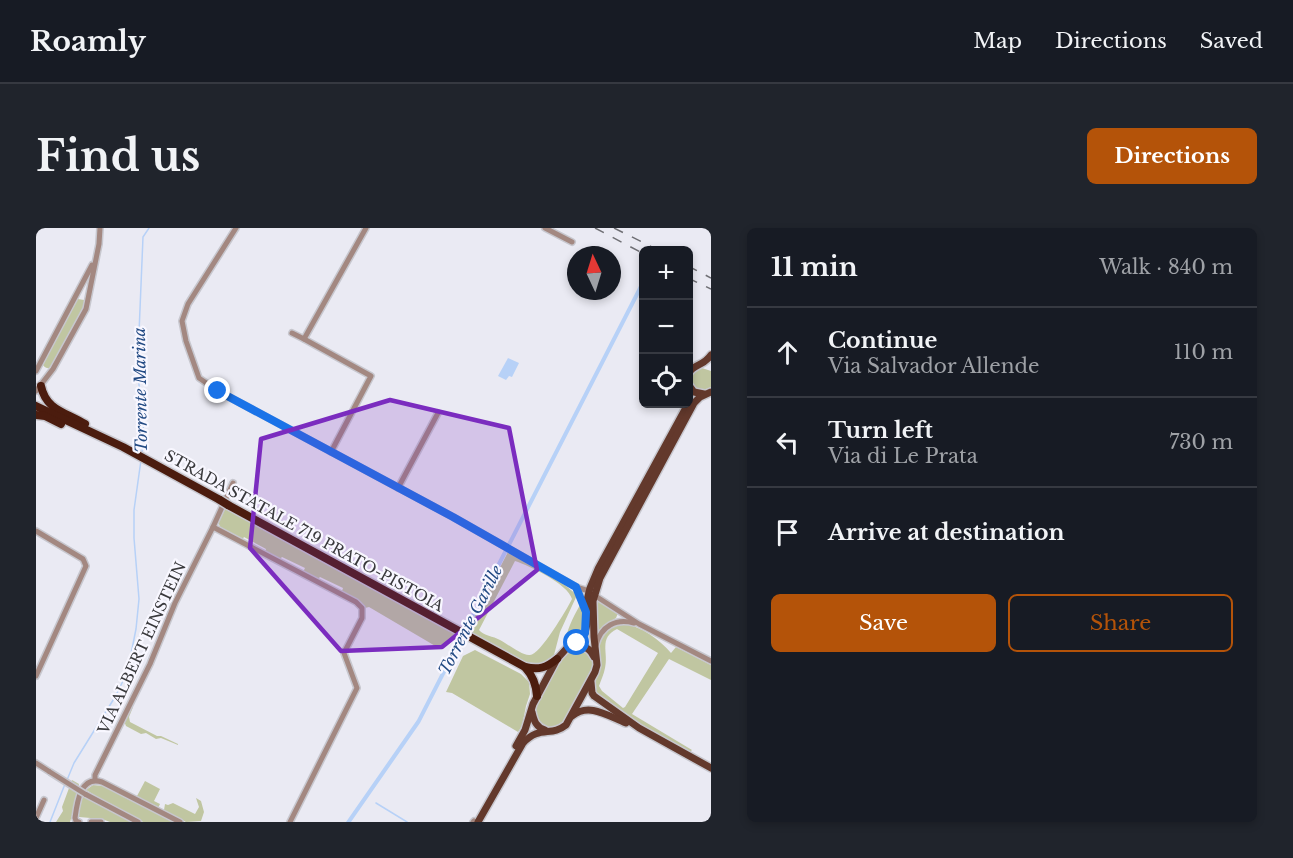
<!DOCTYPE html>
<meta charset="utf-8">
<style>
:root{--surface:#171b24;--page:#20242c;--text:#f1f3f6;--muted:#9ea1a6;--line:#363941;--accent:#b45309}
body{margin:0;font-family:"Libre Baskerville",serif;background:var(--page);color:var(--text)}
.controls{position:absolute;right:18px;top:18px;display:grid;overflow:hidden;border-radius:9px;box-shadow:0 3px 9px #0003}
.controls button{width:54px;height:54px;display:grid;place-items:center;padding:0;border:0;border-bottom:2px solid var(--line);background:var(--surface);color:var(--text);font:30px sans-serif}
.compass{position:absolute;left:531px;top:18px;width:54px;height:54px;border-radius:50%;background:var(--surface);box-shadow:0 3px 9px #0003;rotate:356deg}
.stop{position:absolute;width:18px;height:18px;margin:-14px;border:4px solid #1a73e8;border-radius:50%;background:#fff}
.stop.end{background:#1a73e8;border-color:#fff;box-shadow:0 2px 6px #0008}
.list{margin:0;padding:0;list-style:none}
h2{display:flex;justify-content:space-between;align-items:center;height:78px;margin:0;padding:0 24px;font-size:26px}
h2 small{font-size:20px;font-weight:400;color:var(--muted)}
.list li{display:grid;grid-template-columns:39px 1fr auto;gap:18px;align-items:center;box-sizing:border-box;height:90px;padding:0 24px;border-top:2px solid var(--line)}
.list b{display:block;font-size:22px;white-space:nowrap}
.list p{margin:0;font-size:20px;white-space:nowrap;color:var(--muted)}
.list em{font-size:20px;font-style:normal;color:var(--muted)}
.actions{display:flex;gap:12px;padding:18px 24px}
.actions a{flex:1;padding:14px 0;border:2px solid var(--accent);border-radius:9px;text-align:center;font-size:21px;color:var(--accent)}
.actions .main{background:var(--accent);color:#fff}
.icon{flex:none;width:33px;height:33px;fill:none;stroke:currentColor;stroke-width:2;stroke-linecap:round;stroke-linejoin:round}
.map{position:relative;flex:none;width:675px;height:594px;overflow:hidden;border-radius:9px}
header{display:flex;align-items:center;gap:36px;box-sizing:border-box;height:84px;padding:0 30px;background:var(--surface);border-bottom:2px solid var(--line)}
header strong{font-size:28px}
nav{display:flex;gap:33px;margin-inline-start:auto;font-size:21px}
.intro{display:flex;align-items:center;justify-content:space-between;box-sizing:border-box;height:144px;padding:0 36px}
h1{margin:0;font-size:42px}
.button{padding:15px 27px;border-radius:9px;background:var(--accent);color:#fff;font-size:21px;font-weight:700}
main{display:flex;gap:36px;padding:0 36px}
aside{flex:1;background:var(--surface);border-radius:9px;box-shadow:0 3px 9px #0003}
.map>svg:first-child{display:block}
</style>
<header>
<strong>Roamly</strong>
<nav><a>Map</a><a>Directions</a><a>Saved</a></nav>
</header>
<div class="intro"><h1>Find us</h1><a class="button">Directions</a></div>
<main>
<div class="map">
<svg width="675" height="594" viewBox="0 0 675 594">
<rect width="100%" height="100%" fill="#eaeaf3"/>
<g fill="#c0c6a1" fill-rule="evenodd">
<path d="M 42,71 L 48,72 L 49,78 L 17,138 C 12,142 8,140 6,135 L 40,72 Z"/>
<path d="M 666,140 L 675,143 L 675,159 C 657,169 647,147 666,140 Z"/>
<path d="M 189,279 L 421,406 C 417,413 409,418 401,419 L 333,379 L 329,380 L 325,374 L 306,363 L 307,360 L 284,349 L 282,351 L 267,344 L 269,340 L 246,329 L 244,331 L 229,324 L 230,321 L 208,309 L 206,312 C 199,308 181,303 183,293 C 183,289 187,283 189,279 Z"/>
<path d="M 472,324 L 519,349 L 541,367 L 524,404 L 518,427 L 513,435 L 495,438 L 430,405 ZM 479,333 C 494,338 532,356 536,371 C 531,381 504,427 494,427 C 486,428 472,416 464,412 C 457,408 448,408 443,402 Z"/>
<path d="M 560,372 L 582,385 L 580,390 L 570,396 L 561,404 Z"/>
<path d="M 544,377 C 549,389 552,406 538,414 C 535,416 531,416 528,418 C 530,404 537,389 544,377 Z"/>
<path d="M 587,395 C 606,399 623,411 635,425 L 640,419 L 675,437 L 675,452 L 633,431 L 596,486 L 656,522 L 653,525 L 589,490 L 561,469 L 556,457 L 563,441 L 563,422 L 565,410 L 570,403 L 576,398 ZM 581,401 L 622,425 L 589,479 L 587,480 L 566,463 L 563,458 C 565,452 568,446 569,440 C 573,425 562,410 581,401 Z"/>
<path d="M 538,420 C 551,423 559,427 557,442 L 528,495 C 518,503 510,501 501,493 L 499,481 L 528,426 Z"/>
<path d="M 439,422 L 485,446 L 493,454 L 494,466 L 490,478 L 486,498 L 482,504 L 416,465 L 410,464 L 427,428 Z"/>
<path d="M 97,479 L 93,489 L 94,494 L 121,508 L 125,508 L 142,516 L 142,517 L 125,510 L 120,511 L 110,505 L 105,506 L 90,498 L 88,493 L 95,480 Z"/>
<path d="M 36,552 L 43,556 L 39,578 L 34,594 L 20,594 L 27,583 L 26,579 Z"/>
<path d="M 109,553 L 124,561 L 118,573 L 124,576 L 122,580 L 101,568 Z"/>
<path d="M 57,557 L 67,558 L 138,594 L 107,594 L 75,577 L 50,562 Z"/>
<path d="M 47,567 L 97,594 L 74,594 L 66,591 L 43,589 L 42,588 Z"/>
<path d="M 160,570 L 165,573 L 168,584 L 165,593 L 150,594 L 128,582 L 129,576 L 132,577 L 137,575 L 159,586 L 163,579 Z"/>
</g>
<g fill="#b7d1f7">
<path d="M 607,50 L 607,59 L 384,495 L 315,594 L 310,594 L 381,492 Z"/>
<path d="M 472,130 L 483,135 L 476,149 L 473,148 L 470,152 L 462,148 Z"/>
</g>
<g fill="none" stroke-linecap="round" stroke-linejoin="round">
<g stroke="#b7d1f7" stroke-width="1.5">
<path d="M 106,225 L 108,184 L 103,157 L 102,129 L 107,9 L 113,0"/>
<path d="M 31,552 L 38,535 L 79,469 L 89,449 L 94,431 L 100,401 L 103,371 L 98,310 L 98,282 L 105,232"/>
<path d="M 340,575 L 371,594"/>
<path d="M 14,594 L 29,556"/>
</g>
<defs>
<g id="minor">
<path d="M 200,0 L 152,76 L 146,93 L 150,113 L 163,150 L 182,163 L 417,289 L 540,359 L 553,363"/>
<path d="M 509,0 L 536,14"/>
<path d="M 256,105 L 268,111"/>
<path d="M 0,143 L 56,37"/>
<path d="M 0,163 L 17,141 L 50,81 L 63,16 L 64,0"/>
<path d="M 295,224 L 335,148 L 268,111 L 330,0"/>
<path d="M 362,260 L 402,185"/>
<path d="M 177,299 L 320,374 L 326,380 L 326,390 L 308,425 L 321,460 L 254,594"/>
<path d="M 0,303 L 47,331 L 50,338 L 0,448"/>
<path d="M 540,359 L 550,382"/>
<path d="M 558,367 L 603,396 L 675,433"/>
<path d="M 560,417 C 565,398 580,390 598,395"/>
<path d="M 0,535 L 14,544"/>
<path d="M 59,552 L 59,547 L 114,436 L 139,375 L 177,299 L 197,255"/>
<path d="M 49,566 L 102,594"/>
<path d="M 0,590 L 8,572"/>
<path d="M 43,594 L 40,593 L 39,590 C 41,575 44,547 66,554 L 144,594"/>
<path d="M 55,594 L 65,594"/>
<path d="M 437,594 L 438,593"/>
</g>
<g id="major">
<path d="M 652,146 C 658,135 667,139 675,127"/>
<path d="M 652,156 L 658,164 L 668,166"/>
<path d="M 536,419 C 546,417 554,419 558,429"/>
<path d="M 555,454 L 556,465 L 558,468 L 603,500 L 675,540"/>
<path d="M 496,484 C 498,493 500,499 509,502"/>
<path d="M 536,488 C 553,474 572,488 590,495"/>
<path d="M 480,518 L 489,502 L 497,476 L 521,431 L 530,421 L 544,413 L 549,405 L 551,396 L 551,372 L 554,360 L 562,341 L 652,176"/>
<path d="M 442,594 L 487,515 C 504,497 515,509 530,497 L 559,444 L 561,437 L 558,409 L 557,373 L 564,350 L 658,175 L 664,169 L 675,164"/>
</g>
<g id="highway">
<path d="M 5,158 C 10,182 29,184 49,196"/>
<path d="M 0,178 L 87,219 L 184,272"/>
<path d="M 0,187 L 9,188 L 25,196"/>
<path d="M 192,277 L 489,439 C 503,442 510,440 521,431"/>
<path d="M 489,439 C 497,448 500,456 501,468"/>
</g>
</defs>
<use href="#minor" stroke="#c7c7ce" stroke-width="8"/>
<use href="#major" stroke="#c7c7ce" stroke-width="10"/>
<use href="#highway" stroke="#c7c7ce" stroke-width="11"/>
<use href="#minor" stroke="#a38881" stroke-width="5"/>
<use href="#major" stroke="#63392c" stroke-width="7"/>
<use href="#highway" stroke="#4b1c0e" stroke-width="8"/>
<g stroke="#6f6f74" stroke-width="1.5" stroke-dasharray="10 10" stroke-linecap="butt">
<path d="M 559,0 L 608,26"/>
<path d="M 578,0 L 622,22"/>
<path d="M 652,38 L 675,50"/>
<path d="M 652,50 L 675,61"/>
</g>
<defs>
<path id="minor-bridge" d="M 14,544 L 49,566"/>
<path id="highway-bridge" d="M 184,272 L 192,277"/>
</defs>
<use href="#minor-bridge" stroke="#c7c7ce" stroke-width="8" stroke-linecap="butt"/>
<use href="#highway-bridge" stroke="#c7c7ce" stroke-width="11" stroke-linecap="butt"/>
<use href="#minor-bridge" stroke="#a38881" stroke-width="5"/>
<use href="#highway-bridge" stroke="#4b1c0e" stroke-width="8"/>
</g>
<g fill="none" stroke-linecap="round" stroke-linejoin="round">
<path stroke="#1a73e8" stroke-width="8" d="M 182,163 L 417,289 L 540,359 L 550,384 L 549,405 L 541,415"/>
</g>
<path fill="#7b2cbf" fill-opacity="0.2" stroke="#7b2cbf" stroke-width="4.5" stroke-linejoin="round" d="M 354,172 L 473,200 L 501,342 L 406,419 L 305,423 L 214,320 L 225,211 Z"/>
<g text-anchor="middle" stroke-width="4.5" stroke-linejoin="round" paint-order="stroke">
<g font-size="15" fill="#39393c" stroke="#f8f7ff">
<text transform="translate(268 303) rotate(29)" y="5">STRADA STATALE 719 PRATO-PISTOIA</text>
<text transform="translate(106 420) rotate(-65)" y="5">VIA ALBERT EINSTEIN</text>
</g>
<g font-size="16" font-style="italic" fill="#224a83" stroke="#f8f7ff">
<text transform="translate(104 162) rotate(-91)" y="6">Torrente Marina</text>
<text transform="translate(434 392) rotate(-63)" y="6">Torrente Garille</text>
</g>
</g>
</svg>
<div class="controls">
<button>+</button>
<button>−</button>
<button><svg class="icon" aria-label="locate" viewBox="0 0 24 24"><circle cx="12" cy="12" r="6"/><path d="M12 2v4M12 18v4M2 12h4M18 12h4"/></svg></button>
</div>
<svg class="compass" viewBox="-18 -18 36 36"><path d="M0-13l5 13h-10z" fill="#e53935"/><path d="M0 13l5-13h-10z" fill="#9ea1a6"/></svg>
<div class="stop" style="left:541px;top:415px"></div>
<div class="stop end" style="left:182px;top:163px"></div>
</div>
<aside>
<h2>11 min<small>Walk · 840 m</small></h2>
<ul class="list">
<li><svg class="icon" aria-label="ahead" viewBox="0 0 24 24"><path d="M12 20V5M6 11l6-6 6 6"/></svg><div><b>Continue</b><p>Via Salvador Allende</p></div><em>110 m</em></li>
<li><svg class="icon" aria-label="left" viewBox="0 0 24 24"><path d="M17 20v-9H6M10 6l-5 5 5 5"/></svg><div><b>Turn left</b><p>Via di Le Prata</p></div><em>730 m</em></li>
<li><svg class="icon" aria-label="arrive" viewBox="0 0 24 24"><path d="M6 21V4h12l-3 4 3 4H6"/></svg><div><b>Arrive at destination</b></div></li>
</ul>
<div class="actions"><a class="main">Save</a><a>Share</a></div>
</aside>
</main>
